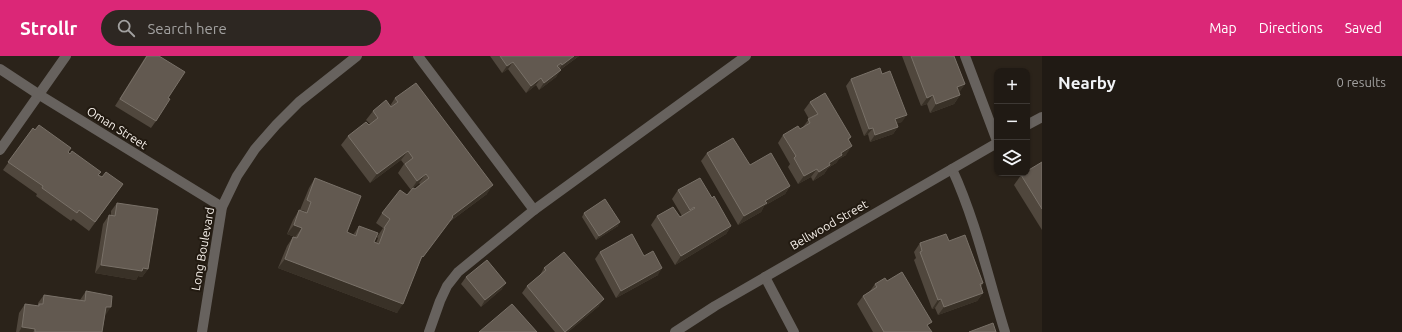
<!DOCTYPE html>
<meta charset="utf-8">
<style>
:root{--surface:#201a14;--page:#2d2722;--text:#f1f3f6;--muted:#a2a1a0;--line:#3d3834;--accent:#db2777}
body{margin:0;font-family:Ubuntu,sans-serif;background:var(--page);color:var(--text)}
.controls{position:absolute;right:12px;top:12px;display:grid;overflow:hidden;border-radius:8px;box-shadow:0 1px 3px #0004}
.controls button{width:36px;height:36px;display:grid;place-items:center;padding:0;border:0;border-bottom:1px solid var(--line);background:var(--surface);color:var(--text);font:20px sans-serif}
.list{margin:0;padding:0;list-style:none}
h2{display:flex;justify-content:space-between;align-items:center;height:52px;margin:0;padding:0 16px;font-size:17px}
h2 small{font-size:13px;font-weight:400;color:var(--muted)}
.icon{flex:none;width:22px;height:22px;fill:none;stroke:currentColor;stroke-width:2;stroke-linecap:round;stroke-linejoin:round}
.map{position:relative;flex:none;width:1042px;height:276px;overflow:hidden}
header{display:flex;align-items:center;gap:24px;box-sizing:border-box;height:56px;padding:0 20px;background:var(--accent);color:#fff}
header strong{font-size:19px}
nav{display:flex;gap:22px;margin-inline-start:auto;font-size:14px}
.search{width:280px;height:36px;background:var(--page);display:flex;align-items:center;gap:10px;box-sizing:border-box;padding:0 14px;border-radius:22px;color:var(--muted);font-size:15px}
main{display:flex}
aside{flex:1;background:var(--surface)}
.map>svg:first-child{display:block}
</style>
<header>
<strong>Strollr</strong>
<div class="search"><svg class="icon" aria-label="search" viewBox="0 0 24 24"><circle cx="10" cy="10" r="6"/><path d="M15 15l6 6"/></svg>Search here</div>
<nav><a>Map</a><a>Directions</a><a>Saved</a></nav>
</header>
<main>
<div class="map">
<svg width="1042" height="276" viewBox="0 0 1042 276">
<rect width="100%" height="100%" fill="#2b231a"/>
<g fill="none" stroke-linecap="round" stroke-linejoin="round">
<g stroke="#67625e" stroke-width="10">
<path d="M 418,0 L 534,154"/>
<path d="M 965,0 L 997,85"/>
<path d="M 0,94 L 66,0"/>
<path d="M 952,113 C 976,165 988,221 1005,276"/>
<path d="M 765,221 L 794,276"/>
<path d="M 429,276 L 440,245 L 447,230 L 458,216 L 534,154 L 746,0"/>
</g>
<g stroke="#67625e" stroke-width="10">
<path d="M 0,13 L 38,38 L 222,151"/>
<path d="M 1027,69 L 1042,61"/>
<path d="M 202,276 L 222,151 L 237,120 L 255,93 L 276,69 L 299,46 L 357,0"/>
<path d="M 675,276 L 715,250 L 997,87"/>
</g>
</g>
<g fill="#50473d" fill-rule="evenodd">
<path d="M 146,0 L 159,0 L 168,42 L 156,65 L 151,72 L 115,50 Z"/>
<path d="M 490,0 L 579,0 L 560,14 L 556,21 L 539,34 L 536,29 L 526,37 L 508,13 L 502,17 Z"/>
<path d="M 902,0 L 954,0 L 965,28 L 959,36 L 960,39 L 954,48 L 930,57 L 927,48 L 921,50 Z"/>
<path d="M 851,23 L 902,66 L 897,67 L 898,71 L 893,78 L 870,86 L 868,78 L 864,80 L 846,30 Z"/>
<path d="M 395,42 L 487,138 L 448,167 L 419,206 L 397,257 L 278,212 L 287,190 L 293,181 L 295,181 L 287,178 L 293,164 L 299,154 L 304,156 L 305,155 L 300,154 L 309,132 L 315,122 L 347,176 L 353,179 L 359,170 L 374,186 L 376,187 L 378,182 L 377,181 L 383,172 L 376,167 L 382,157 L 407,139 L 413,132 L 411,134 L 398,117 L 404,108 L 401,104 L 370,127 L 341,89 L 348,80 L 370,68 L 366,64 L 373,55 L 390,50 ZM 419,127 L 420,128 L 415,133 L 413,132 Z"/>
<path d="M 810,46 L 851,81 L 849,84 L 846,99 L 839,103 L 836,107 L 828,112 L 824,118 L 813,125 L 811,121 L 798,128 L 788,111 L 790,108 L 778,87 L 783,79 L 800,73 L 803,71 L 809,63 L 804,54 Z"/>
<path d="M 33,72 L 68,96 L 102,121 L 123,128 L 89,175 L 73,163 L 71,165 L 36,140 L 37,138 L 3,114 Z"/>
<path d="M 707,97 L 750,109 L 790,130 L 785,138 L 764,150 L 761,156 L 738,169 L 701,105 Z"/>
<path d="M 1042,106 L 1042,174 L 1014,129 L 1021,119 Z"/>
<path d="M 678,134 L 712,142 L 731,170 L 726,178 L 675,209 L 651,169 L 657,160 L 680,161 L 682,160 L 672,143 Z"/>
<path d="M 117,147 L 148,213 L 142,221 L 138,220 L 136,224 L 95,217 L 103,168 L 109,159 L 111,159 L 111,155 Z"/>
<path d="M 584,157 L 618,170 L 596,184 L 582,161 Z"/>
<path d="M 949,185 L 983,227 L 981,231 L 983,237 L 977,245 L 938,259 L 935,252 L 932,253 L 914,204 L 916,202 L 914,196 L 920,187 Z"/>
<path d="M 600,196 L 658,219 L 616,242 L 595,203 Z"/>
<path d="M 544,212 L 599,250 L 568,276 L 555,276 L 522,237 L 527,230 L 540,219 Z"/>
<path d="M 466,221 L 502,233 L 481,251 L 461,228 Z"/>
<path d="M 887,225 L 928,271 L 932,276 L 873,276 L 857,248 L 863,240 L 870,235 L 875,228 Z"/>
<path d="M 86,235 L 105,260 L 102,276 L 16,276 L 19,257 L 25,248 L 38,250 L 38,247 L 44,239 L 80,244 Z"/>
</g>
<g fill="#393127">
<path d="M 574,0 L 579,0 L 557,16 L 562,9 Z"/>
<path d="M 513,6 L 508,13 L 502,17 L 507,10 Z"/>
<path d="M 561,14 L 556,21 L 539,34 L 544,27 Z"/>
<path d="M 541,22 L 536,29 L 526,37 L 531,30 Z"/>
<path d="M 965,28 L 959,37 L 957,31 Z"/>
<path d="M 933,39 L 927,48 L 921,50 L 927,42 Z"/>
<path d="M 960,39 L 954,48 L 930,57 L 936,48 Z"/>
<path d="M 907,59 L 902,66 L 890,70 L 895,63 Z"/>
<path d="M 898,71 L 893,78 L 870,86 L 875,79 Z"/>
<path d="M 873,72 L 868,78 L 864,80 L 869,73 Z"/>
<path d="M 852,90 L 846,99 L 839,103 L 836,107 L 828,112 L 824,118 L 813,125 L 819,116 L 829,107 L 841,97 Z"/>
<path d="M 408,95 L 401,104 L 370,127 L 377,118 Z"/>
<path d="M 817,113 L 811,121 L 798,128 L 804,120 Z"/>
<path d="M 426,118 L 419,127 L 411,134 L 417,125 Z"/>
<path d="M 493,129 L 487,138 L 448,167 L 416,210 L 452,160 Z"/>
<path d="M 790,130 L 785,138 L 764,150 L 761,156 L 738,169 L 744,160 L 765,145 Z"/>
<path d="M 620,166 L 618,170 L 596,184 L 599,180 Z"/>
<path d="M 294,169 L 302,172 L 295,181 L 287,178 Z"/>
<path d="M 731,170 L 726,178 L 675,209 L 681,200 Z"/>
<path d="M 285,203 L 403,248 L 397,257 L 278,212 Z"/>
<path d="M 101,209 L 143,212 L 148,213 L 142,221 L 138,220 L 136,224 L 95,217 Z"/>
<path d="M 662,212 L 658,219 L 616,242 L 621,235 Z"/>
<path d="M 506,227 L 502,233 L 481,251 L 485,244 Z"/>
<path d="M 983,237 L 977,245 L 938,259 L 944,251 Z"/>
<path d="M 604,243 L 599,250 L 568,276 L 565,276 Z"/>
<path d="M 941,243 L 935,252 L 932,253 L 938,244 Z"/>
<path d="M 106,251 L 111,251 L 105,260 L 100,259 Z"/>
<path d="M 22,271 L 35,273 L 33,276 L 19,276 Z"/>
</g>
<g fill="#625950" stroke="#797168">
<path d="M 147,0 L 159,0 L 185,16 L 168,42 L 170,43 L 156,65 L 120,43 Z"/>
<path d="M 500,0 L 574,0 L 562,9 L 561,7 L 557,10 L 561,14 L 544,27 L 541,22 L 531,30 L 513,6 L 507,10 Z"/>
<path d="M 911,0 L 954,0 L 965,28 L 957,31 L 960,39 L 936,48 L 933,39 L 927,42 Z"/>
<path d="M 880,12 L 882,18 L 890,15 L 907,59 L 895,63 L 898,71 L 875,79 L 873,72 L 869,73 L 851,23 Z"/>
<path d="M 416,27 L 493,129 L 452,160 L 453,161 L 423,201 L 422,200 L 403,248 L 285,203 L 293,181 L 297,182 L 302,172 L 294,169 L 299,154 L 307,157 L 311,146 L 307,144 L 315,122 L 361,140 L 347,176 L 356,180 L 359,170 L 378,177 L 374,186 L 379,188 L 385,172 L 384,172 L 390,163 L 382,157 L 400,134 L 407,139 L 413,132 L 415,133 L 429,122 L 426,118 L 417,125 L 405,108 L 413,102 L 408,95 L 377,118 L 348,80 L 366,66 L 369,69 L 378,62 L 373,55 L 386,44 L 391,51 L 398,46 L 395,42 Z"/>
<path d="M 825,37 L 851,81 L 848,83 L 852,90 L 841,97 L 842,99 L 829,107 L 830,109 L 819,116 L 817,113 L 804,120 L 794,102 L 796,100 L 783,79 L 798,70 L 800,73 L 810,67 L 808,63 L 818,58 L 810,46 Z"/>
<path d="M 39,69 L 71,92 L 68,96 L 70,98 L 72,95 L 101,116 L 98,119 L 102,121 L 106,116 L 123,128 L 95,166 L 79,154 L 77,157 L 42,132 L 43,130 L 8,106 L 33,72 L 35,74 Z"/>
<path d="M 733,82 L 750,109 L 771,97 L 790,130 L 765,145 L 767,147 L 744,160 L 707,97 Z"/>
<path d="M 1042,106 L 1042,153 L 1021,119 L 1024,117 L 1027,117 L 1027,115 Z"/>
<path d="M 700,122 L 712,142 L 714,140 L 731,170 L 681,200 L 657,160 L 673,151 L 680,161 L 695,152 L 694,151 L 690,154 L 678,134 Z"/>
<path d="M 605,143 L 620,166 L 599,180 L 584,157 Z"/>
<path d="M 117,147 L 158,153 L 148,213 L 143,212 L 142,215 L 101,209 L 109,159 L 115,160 Z"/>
<path d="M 632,178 L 644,200 L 653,195 L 662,212 L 621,235 L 600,196 Z"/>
<path d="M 946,178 L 949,185 L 965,179 L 983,227 L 980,228 L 983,237 L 944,251 L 941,243 L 938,244 L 920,196 L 922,195 L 920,187 Z"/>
<path d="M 564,196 L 604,243 L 565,276 L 527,230 L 546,214 L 544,212 Z"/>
<path d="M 487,204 L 506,227 L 485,244 L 466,221 Z"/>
<path d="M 902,216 L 932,266 L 927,269 L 932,276 L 884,276 L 863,240 L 877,231 L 875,228 L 885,222 L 887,225 Z"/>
<path d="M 86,235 L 112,240 L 111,251 L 106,251 L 102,276 L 35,276 L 35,273 L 22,271 L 25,248 L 39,250 L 39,248 L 43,248 L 44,239 L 85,245 Z"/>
<path d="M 512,248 L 537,276 L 479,276 Z"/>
<path d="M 993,267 L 996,276 L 969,276 Z"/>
</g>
<g text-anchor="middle" stroke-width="4" stroke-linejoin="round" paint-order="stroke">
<g font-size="12" fill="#f8f2ec" stroke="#221a11">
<text transform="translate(117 72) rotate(32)" y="4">Oman Street</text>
<text transform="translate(829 169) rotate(-30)" y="4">Bellwood Street</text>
<text transform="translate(203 193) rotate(-80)" y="4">Long Boulevard</text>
</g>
</g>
</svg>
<div class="controls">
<button>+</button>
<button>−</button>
<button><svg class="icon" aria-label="layers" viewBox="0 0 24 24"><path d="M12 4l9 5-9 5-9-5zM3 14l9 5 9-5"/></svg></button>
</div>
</div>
<aside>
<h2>Nearby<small>0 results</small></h2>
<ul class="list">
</ul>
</aside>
</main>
